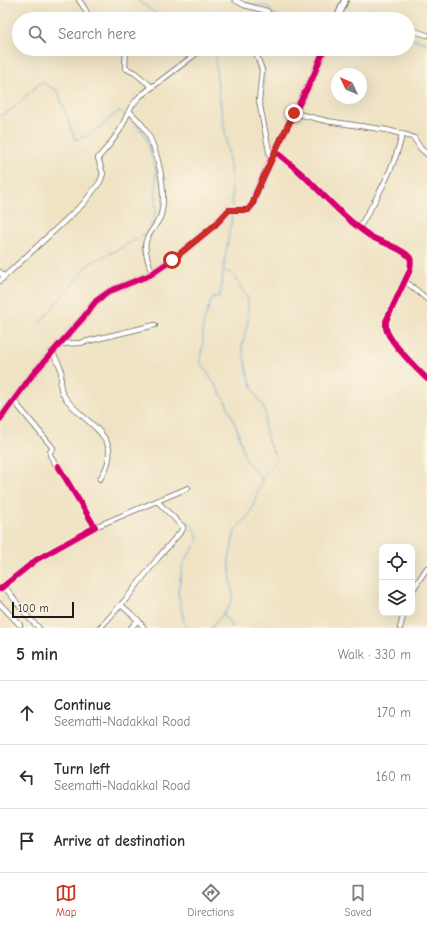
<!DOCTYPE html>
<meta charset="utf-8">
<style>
:root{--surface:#fff;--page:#f2f2f3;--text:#2b2b33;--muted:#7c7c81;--line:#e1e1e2;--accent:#c8321e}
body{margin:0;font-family:"Comic Neue",sans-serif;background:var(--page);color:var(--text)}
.controls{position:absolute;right:12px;bottom:12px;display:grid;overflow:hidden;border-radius:8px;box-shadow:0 4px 16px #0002}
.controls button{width:36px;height:36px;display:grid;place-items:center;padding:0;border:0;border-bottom:1px solid var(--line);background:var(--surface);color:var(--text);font:20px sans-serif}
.compass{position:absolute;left:331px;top:68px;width:36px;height:36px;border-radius:50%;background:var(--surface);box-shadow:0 4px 16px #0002;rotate:314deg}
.scale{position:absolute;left:12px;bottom:10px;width:62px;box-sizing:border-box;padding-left:4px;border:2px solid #1c1c1c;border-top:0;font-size:11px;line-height:14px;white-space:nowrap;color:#1c1c1c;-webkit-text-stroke:3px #fcf5e5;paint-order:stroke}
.stop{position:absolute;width:12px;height:12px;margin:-9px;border:3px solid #c8321e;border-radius:50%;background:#fff}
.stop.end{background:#c8321e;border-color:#fff;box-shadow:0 1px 4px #0008}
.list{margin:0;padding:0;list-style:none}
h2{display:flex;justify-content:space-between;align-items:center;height:52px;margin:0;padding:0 16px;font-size:17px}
h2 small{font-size:13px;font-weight:400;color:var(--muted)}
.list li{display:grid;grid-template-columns:26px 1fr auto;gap:12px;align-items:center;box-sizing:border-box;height:64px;padding:0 16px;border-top:1px solid var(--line)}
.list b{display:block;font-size:15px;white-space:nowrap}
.list p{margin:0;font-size:13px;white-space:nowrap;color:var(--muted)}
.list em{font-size:13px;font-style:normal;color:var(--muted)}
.icon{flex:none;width:22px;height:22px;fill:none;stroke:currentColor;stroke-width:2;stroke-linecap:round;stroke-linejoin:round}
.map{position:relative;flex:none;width:427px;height:628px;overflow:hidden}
.search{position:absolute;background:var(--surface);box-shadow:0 4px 16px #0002;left:12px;right:12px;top:12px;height:44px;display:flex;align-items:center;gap:10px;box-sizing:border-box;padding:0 14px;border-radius:22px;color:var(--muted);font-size:15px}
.sheet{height:244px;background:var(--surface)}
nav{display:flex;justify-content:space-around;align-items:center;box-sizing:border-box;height:56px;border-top:1px solid var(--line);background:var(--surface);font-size:11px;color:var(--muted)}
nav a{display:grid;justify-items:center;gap:2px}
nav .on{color:var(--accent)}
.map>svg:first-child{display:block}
</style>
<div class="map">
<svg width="427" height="628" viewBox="0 0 427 628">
<rect width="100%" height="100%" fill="#fcf5e5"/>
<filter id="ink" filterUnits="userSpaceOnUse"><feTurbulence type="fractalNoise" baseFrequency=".025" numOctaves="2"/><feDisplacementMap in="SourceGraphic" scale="8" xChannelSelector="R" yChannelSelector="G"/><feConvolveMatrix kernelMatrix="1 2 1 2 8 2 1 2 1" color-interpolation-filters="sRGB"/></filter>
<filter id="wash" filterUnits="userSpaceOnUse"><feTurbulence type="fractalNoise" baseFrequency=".012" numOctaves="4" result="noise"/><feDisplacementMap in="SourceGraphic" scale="16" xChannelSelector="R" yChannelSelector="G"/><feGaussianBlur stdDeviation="0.9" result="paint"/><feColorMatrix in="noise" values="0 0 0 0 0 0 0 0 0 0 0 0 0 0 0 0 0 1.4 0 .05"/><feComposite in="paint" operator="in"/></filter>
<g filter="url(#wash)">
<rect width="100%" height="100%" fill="#efe3c4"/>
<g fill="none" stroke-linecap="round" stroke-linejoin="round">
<g stroke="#5ca5d3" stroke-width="1">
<path d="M 137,0 L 164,19"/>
<path d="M 245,3 L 269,7 L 271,11"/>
<path d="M 272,13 L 286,19"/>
<path d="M 408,38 L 427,43"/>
<path d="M 217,49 C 214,65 218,85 220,101 C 225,136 233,171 232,206"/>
<path d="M 264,69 L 264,84 L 262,94 L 268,133"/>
<path d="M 0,116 L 11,110 L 41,82 L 58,91 L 75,140 L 90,135 L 119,111 L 124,114"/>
<path d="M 232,214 L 231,223 L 225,257 L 220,296 L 212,298 L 203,324 L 203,343 L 200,361 L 226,402 L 237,429 L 246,460 L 262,480"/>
<path d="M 40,323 L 89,264 L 132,242 L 148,231 L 156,213 L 156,169 L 145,135 L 129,118"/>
<path d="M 223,614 L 232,626 L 231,628"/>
<path d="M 185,628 L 178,592 L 183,563 L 198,541 L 196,531 L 188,521"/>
<path d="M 211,628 L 228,608 L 233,599 L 229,560 L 235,530 L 250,514 L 263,477 L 277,459 L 268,442 L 264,423 L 266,415 L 264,408 L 254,392 L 248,374 L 242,347 L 248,320 L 248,299 L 232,273 L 224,271"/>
</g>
</g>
</g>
<g filter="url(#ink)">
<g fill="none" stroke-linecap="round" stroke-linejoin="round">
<defs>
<g id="minor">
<path d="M 79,0 L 85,9 L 90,19"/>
<path d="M 235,0 L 244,5 L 267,11 L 271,17 L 270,19"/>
<path d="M 408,29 L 427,35"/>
<path d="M 126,49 L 125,68 L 135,73 L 152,87"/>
<path d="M 258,49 L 257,56 L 262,70 L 259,101 L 271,161"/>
<path d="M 129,111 C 135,117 141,122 145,129 C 158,150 167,190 161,215 C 158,224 149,232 146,241 C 143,249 150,266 152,274"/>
<path d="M 294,113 L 327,121 L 387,130 L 409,136 L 414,138 L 421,149 L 427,154"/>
<path d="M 275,151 C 284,159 294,167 303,175 C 325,196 345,219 370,236 C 378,241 406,250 410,258 C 412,261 410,266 410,270 L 386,321 C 386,322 386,327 386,328 C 388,341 417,369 427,379"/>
<path d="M 359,228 C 377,198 394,169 402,135"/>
<path d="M 0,272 L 4,277 L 0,281"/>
<path d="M 4,277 L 83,204 L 100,182 L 103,174 L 98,158 L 110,144 L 120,130 L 131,107 L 139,97 L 201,50"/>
<path d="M 405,281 L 427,299"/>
<path d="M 60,344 L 80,343 L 155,325"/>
<path d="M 52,352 C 55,358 59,363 61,369 C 63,379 57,385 64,396 C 83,425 129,436 100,479"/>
<path d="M 95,527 L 188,488"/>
<path d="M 4,586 L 29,618 L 39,628"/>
<path d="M 0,589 L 36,560 L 95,527 L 50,455 L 50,452 L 53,448 L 14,401"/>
<path d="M 412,591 L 427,568"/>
<path d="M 0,604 L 20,625"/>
<path d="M 121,605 L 138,620 L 144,628"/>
<path d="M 100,628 L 127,598 L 158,558 L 183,529 L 183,527 L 157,501"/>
<path d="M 131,628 L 138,620"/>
<path d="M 400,628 L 404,613"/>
</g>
<g id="tertiary">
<path d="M 337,19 L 345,0"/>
<path d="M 0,419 L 33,374 L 83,318 L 96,301 L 110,291 L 150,275 L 172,260 L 215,225 L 229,210 L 248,210 L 253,204 L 256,193 L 281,139 L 313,77 L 324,49"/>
</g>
</defs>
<use href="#minor" stroke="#666257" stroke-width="6"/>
<use href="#tertiary" stroke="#666257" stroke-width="8"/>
<use href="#minor" stroke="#fff" stroke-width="4.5"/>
<use href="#tertiary" stroke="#fff" stroke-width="6"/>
<defs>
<g id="cycleway">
<path d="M 275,151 C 284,159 294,167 303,175 C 325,196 345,219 370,236 C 378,241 406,250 410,258 C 412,261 410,266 410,270 L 386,321 C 386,322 386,327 386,328 C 388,341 417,369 427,379"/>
<path d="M 0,419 L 33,374 L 83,318 L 96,301 L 110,291 L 150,275 L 172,260 L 215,225 L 229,210 L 248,210 L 253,204 L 256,193 L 281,139 L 313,77 L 324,49"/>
<path d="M 0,589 L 36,560 L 95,527 L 58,466"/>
</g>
</defs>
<use href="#cycleway" stroke="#fcf5e5" stroke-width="8"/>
<use href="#cycleway" stroke="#d6006c" stroke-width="6"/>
</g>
</g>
<g fill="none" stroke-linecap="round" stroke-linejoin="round" filter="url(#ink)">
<path stroke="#c8321e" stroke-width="5" d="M 172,260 L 215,225 L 229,210 L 248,210 C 255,202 257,191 261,182 C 272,159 282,136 294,113"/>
</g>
</svg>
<div class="controls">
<button><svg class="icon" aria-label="locate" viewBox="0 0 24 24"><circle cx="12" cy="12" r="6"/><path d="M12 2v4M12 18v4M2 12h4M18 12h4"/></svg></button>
<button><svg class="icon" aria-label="layers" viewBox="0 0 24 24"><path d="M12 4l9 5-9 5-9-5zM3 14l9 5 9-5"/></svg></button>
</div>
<svg class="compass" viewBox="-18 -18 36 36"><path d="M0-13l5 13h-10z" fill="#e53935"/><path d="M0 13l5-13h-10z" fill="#7c7c81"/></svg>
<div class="scale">100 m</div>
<div class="stop" style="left:172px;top:260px"></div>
<div class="stop end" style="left:294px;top:113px"></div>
<div class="search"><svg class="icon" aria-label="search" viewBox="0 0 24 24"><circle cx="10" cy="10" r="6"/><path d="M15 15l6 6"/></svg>Search here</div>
</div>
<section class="sheet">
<h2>5 min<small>Walk · 330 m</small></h2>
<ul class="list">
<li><svg class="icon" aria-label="ahead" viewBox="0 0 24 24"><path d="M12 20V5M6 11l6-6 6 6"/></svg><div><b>Continue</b><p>Seematti-Nadakkal Road</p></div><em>170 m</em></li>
<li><svg class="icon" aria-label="left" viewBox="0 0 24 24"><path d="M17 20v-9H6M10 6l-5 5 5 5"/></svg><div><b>Turn left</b><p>Seematti-Nadakkal Road</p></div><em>160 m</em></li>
<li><svg class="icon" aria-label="arrive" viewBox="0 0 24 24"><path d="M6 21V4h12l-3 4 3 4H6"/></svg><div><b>Arrive at destination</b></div></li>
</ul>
</section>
<nav>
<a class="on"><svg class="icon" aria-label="map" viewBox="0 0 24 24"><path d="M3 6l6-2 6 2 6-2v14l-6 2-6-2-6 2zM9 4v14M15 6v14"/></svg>Map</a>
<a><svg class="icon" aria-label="directions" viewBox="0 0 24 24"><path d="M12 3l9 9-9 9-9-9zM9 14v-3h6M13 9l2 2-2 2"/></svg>Directions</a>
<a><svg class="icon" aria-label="saved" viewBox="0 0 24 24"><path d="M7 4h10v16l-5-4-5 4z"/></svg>Saved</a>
</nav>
